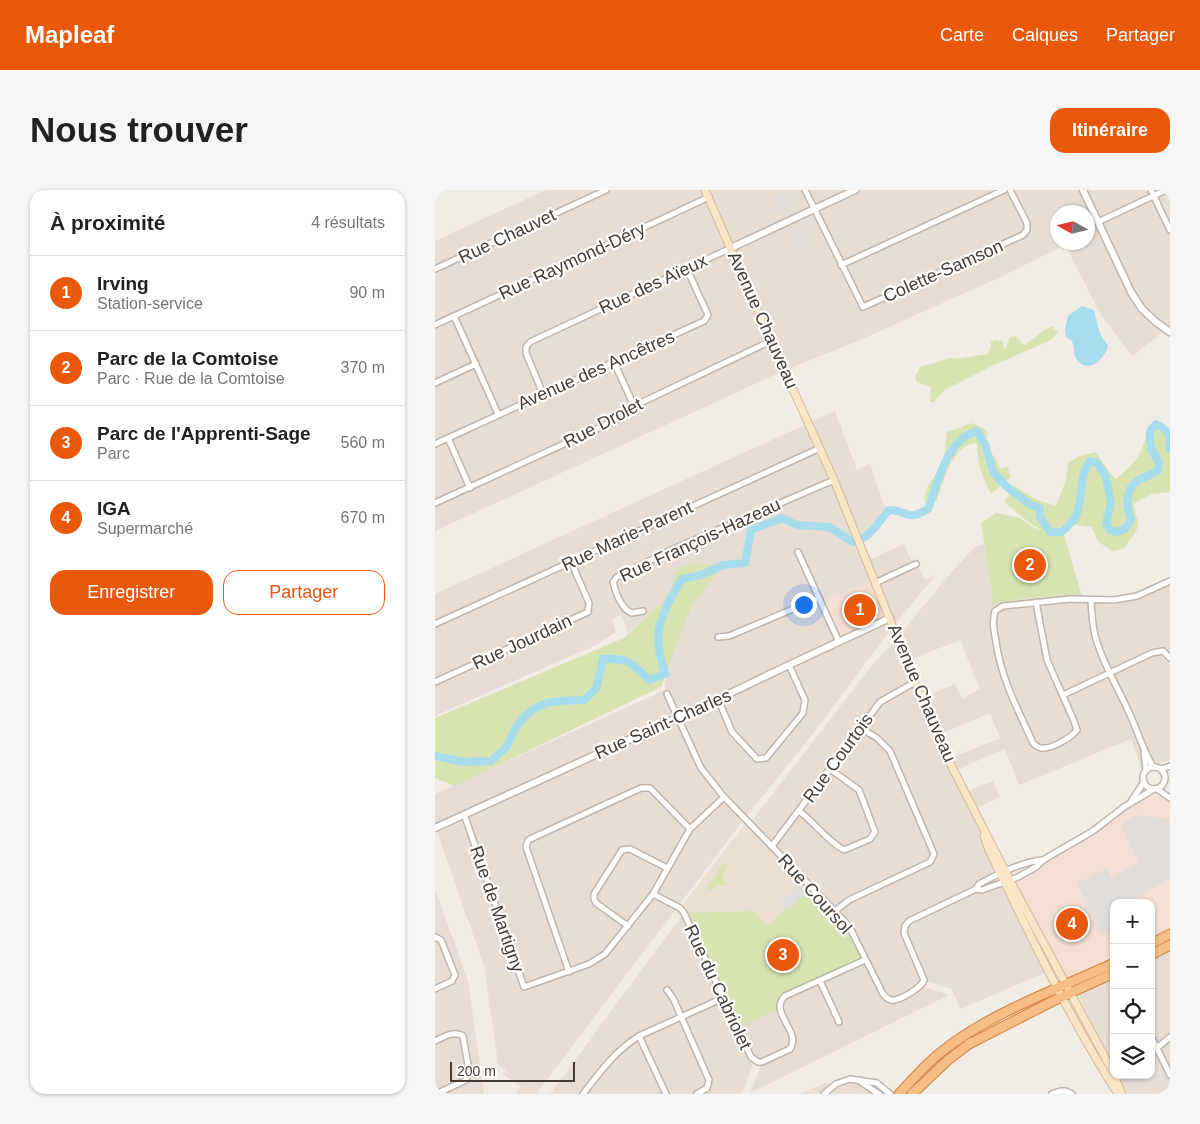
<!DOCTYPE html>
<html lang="fr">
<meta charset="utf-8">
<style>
:root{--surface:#fff;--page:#f6f6f6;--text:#202124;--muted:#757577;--line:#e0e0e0;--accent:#ea580c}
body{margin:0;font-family:Arial,sans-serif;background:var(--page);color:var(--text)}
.controls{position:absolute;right:15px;bottom:15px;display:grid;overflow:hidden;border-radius:10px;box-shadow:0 1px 4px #0004}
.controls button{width:45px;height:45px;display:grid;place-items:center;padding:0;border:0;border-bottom:1px solid var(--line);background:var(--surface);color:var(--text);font:25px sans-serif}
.compass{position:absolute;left:615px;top:15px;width:45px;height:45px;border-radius:50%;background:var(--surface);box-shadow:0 1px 4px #0004;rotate:278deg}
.scale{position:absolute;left:15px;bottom:12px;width:125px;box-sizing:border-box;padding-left:5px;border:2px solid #453c36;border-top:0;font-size:14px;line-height:18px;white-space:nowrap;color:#453c36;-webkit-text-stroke:4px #fff;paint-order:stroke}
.you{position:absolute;left:368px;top:414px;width:18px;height:18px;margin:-12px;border:4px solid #fff;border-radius:50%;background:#1a73e8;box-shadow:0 0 0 8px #1a73e833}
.badge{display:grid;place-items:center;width:32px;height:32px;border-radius:50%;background:var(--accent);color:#fff;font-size:16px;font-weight:700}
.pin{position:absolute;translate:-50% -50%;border:2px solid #fff;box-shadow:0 1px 5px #0006}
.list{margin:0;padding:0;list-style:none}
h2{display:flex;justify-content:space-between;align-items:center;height:65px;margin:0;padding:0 20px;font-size:21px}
h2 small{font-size:16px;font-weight:400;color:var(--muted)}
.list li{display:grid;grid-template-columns:32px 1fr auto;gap:15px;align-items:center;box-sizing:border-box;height:75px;padding:0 20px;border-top:1px solid var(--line)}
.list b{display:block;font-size:19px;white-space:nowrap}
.list p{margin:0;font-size:16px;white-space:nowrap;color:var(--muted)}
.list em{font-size:16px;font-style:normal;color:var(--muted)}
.actions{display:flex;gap:10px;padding:15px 20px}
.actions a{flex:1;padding:11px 0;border:1px solid var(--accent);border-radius:15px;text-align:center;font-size:18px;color:var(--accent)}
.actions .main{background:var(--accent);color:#fff}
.icon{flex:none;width:28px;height:28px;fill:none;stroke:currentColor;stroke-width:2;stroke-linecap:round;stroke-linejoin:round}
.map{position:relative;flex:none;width:735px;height:904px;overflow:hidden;border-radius:15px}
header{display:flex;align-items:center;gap:30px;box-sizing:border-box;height:70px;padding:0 25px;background:var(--accent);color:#fff}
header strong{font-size:24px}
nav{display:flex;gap:28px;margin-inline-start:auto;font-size:18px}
.intro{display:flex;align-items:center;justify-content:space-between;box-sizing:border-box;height:120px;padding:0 30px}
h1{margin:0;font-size:35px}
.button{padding:12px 22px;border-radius:15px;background:var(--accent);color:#fff;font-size:18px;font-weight:700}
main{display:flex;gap:30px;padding:0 30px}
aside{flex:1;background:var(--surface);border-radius:15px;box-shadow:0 1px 4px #0004}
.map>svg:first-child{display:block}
</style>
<header>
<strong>Mapleaf</strong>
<nav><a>Carte</a><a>Calques</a><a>Partager</a></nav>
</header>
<div class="intro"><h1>Nous trouver</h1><a class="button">Itinéraire</a></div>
<main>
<aside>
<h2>À proximité<small>4 résultats</small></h2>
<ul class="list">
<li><span class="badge">1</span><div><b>Irving</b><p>Station-service</p></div><em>90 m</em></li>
<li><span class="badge">2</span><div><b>Parc de la Comtoise</b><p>Parc · Rue de la Comtoise</p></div><em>370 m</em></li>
<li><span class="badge">3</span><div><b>Parc de l'Apprenti-Sage</b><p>Parc</p></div><em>560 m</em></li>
<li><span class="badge">4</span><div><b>IGA</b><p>Supermarché</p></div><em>670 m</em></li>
</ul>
<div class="actions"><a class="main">Enregistrer</a><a>Partager</a></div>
</aside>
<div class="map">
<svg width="735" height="904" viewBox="0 0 735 904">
<rect width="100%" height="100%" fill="#f2ece6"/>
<g fill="#e6ddd5" fill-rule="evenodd">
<path d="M 111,0 L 735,0 L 735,147 L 726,143 L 697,166 L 666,125 L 630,55 L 570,85 L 425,150 L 350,180 L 0,341 L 0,51 ZM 622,22 L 652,22 L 652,52 L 622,52 Z"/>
<path d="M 400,221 L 422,280 L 435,274 L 449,315 L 454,320 L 447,327 L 441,337 L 424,351 L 432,371 L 469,354 L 476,370 L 480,369 L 490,390 L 501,385 L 458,436 L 377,545 L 310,628 L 101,904 L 81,904 L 86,897 L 68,884 L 71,881 L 63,874 L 49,776 L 0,636 L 0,604 L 230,500 L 237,403 L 193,443 L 186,424 L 177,430 L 181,442 L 163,454 L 0,526 L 0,404 Z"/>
<path d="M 550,354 L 565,420 L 637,411 L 677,415 L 699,409 L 734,395 L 735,398 L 735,570 L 707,579 L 696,549 L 584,595 L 570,559 L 519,581 L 530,602 L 558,591 L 565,607 L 538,620 L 570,681 L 544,694 L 541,699 L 566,694 L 612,782 L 525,819 L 517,799 L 489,790 L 487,796 L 514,805 L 315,903 L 327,872 L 319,871 L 308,902 L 304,904 L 115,904 L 315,633 L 438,474 L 463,447 L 515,384 L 540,357 ZM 525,450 L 545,499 L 527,509 L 520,494 L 487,508 L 472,471 ZM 555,523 L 565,548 L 514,569 L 503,545 Z"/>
<path d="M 0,699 L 33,791 L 49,904 L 0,904 Z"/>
<path d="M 735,755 L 735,904 L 692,904 L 683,885 L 716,885 L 716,765 Z"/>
<path d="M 679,786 L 679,877 L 644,807 L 646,804 Z"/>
<path d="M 420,890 L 436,904 L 396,904 L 403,899 Z"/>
<path d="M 390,893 L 401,894 L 389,904 L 365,904 Z"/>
</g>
<g fill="#f3dfd3">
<path d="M 439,390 L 455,428 L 404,452 L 385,411 Z"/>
<path d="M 710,604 L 735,608 L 735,744 L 716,754 L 716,713 L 679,713 L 679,773 L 631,795 L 575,690 L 636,655 Z"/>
</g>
<path fill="#ebdfd1" d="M 312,631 L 376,697 L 331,736 L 320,721 L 249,723 L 245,718 Z"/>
<g fill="#d7e4b1">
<path d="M 617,136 L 623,143 L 616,150 L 559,175 L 510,200 L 498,213 L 495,211 L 496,197 L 482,192 L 480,187 L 485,177 L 515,168 L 527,168 L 552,164 L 555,159 L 556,152 L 561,150 L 568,151 L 568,159 L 571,158 L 575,147 L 581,146 L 589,155 C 599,149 606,141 617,136 Z"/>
<path d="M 537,233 L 548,238 L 553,243 L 551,249 L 557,266 L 559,265 L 565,279 L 572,276 L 576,287 L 556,304 C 547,286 542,274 542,253 C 517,253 509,292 501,312 L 490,313 C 489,293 498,292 505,277 C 511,267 510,253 512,242 Z"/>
<path d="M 730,236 L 735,242 L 735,302 L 717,304 L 698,314 L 704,336 L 689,359 L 676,361 L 664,352 L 656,337 L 635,334 L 610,342 L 617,345 L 629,345 L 647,406 C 617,406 587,407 559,415 L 546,333 L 561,323 L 585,328 L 599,338 L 606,340 L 596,334 L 569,312 L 580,296 L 600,309 L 621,316 L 631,290 L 633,273 L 642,267 L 660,262 L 680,289 C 703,273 706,263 714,238 Z"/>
<path d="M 254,374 L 288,375 L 255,420 L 226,497 L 20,596 L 0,588 L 0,528 L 189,448 L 233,406 L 240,390 L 239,383 L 244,378 Z"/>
<path d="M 291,674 L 293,674 L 287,688 L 291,694 L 288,696 L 283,695 L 276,700 L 273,700 L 272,695 L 280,688 L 284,678 Z"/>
<path d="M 376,697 L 414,736 L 430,770 L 350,806 L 345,819 L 302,838 L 249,723 L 320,721 L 332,736 Z"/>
</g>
<g fill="#e0dddb">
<path d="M 347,3 L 354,20 L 345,24 L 337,7 Z"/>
<path d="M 364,38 L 371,54 L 362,58 L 354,42 Z"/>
<path d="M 701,625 L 732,628 L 735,632 L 735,688 L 692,713 L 679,713 L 679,739 L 667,745 L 642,693 L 672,678 L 676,687 L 704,673 L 686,635 Z"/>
<path d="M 366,693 L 374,701 L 353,720 L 345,712 Z"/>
</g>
<path fill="#a6dcec" d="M 647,116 L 659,120 L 665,144 L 673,156 C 670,168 655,184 643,171 C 638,166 640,158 637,151 L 631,147 L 630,140 L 633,126 Z"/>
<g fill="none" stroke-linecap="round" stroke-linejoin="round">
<path stroke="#a6dcec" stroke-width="8" d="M 0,566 L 28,572 L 56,571 C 62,566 69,560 73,554 C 76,549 77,544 80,539 C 98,511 118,510 149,510 L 161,499 L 168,469 C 194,468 196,472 214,490 L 230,484 C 226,471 223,459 223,446 C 223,431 239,401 247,389 L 266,385 L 288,375 L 310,373 L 316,340 L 347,328 L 362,335 L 394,337 L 418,352 C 436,348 443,332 454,320 C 464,319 473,327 480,325 C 484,324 489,321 493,319 C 504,292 510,250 542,241 L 550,254 L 558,282 L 573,298 L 596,315 L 605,318 L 605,327 L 615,342 L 626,342 C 631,338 637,333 640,328 C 649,310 643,286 655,271 L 663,274 L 671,287 L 676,313 L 671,334 L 675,340 L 682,342 L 691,338 L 696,330 C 692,318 689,301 701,292 C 704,289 717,284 723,281 L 724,272 L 717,261 L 715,251 L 715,241 L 721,234 C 735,241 734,245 735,259"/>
<defs>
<g id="minor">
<path d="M 370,0 L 428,117"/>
<path d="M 716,0 L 735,40"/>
<path d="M 663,32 L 731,0"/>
<path d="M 406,75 L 569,0"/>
<path d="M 0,79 L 171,0"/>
<path d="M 428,117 L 588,45 L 592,40 L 592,33 L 575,0"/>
<path d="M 19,126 L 63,224"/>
<path d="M 0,135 L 274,7"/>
<path d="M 179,172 L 199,216"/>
<path d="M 0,193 L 41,174"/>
<path d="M 108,204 L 91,163 L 91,157 L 95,152 L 296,58"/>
<path d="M 13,248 L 35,298"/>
<path d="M 0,254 L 269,131 L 273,125 L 252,79"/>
<path d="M 0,313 L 188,227 L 199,216 L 336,151"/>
<path d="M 363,362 L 404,452"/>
<path d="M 440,393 L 481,374"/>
<path d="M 656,410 C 657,424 657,439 662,452 C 671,481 688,506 699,534 C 705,549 710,563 718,577"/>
<path d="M 601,412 L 612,470 L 639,531 L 642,540 C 637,547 618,558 609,558 C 605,559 601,556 598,553 C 583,520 566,488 561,452 C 559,441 557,432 560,421 L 568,416 L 635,409 L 679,410 L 702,406 L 735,391"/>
<path d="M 208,421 L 197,423 C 187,420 180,402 178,392 L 182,387 L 236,360 L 399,290"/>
<path d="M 0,434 L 385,258"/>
<path d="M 283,447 L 294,446 L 384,408"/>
<path d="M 0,492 L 153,422 L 154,413 L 136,372"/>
<path d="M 232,504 L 266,578 L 289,607 L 414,736 L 448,804 C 451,807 454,811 459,810 C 467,809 486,798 489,790 L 469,743 L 470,736 L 474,731 L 541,699 L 547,700 L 583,687 L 601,677 L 608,670 L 658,641 L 689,617 L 719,599"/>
<path d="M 628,505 L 717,463 L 728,461 L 735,468"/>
<path d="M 283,509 L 297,542 L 322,569 L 331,568 L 368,523 L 370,510 L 354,475"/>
<path d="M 709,562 L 711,580"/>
<circle cx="719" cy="588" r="11"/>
<path d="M 726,579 L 735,576"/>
<path d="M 722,599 L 735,608"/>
<path d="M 697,610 L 709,592"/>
<path d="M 364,621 C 380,633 392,651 409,660 L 435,649 L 440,642 L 424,600 L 395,579"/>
<path d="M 29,624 L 89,797 L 154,774 L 170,764 L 218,704 L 255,639 L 289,607"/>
<path d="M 337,656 L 445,512 L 480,492"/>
<path d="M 541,699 L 544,694 C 564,684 585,672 608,670"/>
<path d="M 218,704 L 245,718 L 249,723 L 316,867 L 323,872 L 327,872 L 355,859 C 367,841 333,823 350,806 L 430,770"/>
<path d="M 400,721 L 414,710 L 495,672 L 499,664 L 455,561 L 442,548 L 426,538"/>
<path d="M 193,736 L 161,713 L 159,709 L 159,704 L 187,660 L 195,659 L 232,678"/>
<path d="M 0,747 L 6,750 L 20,785 L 17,791 L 0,799"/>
<path d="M 134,782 L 91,657 L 93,650 L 206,598 L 215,598 L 255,639"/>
<path d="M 385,791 L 404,832"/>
<path d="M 232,800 L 238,808 L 274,890 L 272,898 L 262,904"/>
<path d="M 204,846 L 231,904"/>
<path d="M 716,846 L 735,885"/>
<path d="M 0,851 C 9,847 19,840 28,846 L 34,881 L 31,890 L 1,904"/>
<path d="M 722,858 L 735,847"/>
<path d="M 423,890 L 444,904"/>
<path d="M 148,904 C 165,882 180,861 204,846 L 288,808"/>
<path d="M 389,904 L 401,894 L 415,889 L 442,893 L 455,904"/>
<path d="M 617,904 C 624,901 630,899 637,904"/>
</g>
<g id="tertiary">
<path d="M 648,0 L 696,102 L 707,119 L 721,132 L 735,142"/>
<path d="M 296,58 L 420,0"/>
<path d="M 0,638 L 283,509 L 354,475 L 455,428"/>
</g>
<g id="secondary">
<path d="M 270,0 L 336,151 L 399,290 L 480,492 L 519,581 L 578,696 L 679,884"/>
<path d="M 549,645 L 553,658 C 593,741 633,826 683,904"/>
<path d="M 679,885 L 687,904"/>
</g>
<g id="trunk">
<path d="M 716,754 L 735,744"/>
<path d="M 716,765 L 735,755"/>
<path d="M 464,904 C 477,890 490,875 505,863 C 554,823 621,800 679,773"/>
<path d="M 477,904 L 513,870 L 534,854 L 622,809 L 679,783"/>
</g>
</defs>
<use href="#minor" stroke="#c0b5ad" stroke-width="8"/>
<use href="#tertiary" stroke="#c0b5ad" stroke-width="9"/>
<use href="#secondary" stroke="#d2b99b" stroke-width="9"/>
<use href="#trunk" stroke="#d4813f" stroke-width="11"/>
<use href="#minor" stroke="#fff" stroke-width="5"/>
<use href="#tertiary" stroke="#fff" stroke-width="6"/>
<use href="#secondary" stroke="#fbe5c7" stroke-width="7"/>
<use href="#trunk" stroke="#f6bd84" stroke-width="9"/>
</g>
<g text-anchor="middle" stroke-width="4.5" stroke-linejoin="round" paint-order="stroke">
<g font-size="18" fill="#453c36" stroke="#fff">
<text transform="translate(72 46) rotate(-25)" y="6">Rue Chauvet</text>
<text transform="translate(137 71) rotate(-25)" y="6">Rue Raymond-Déry</text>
<text transform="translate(508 81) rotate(-24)" y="6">Colette-Samson</text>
<text transform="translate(218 94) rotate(-25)" y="6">Rue des Aïeux</text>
<text transform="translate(328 130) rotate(66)" y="6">Avenue Chauveau</text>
<text transform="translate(161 180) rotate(-24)" y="6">Avenue des Ancêtres</text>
<text transform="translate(168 233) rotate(-28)" y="6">Rue Drolet</text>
<text transform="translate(192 346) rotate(-25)" y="6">Rue Marie-Parent</text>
<text transform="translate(265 350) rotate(-25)" y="6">Rue François-Hazeau</text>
<text transform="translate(87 452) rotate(-25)" y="6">Rue Jourdain</text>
<text transform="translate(487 503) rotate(67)" y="6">Avenue Chauveau</text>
<text transform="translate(228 534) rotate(-24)" y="6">Rue Saint-Charles</text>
<text transform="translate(403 568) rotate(-54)" y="6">Rue Courtois</text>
<text transform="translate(380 704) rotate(48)" y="6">Rue Coursol</text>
<text transform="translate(62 719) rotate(71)" y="6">Rue de Martigny</text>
<text transform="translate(283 797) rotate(65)" y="6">Rue du Cabriolet</text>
</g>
</g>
</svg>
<div class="controls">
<button>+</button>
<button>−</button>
<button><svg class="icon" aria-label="locate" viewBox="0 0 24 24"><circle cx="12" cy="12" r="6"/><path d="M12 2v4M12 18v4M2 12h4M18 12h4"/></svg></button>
<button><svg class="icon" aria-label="layers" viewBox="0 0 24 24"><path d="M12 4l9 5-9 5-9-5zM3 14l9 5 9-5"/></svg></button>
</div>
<svg class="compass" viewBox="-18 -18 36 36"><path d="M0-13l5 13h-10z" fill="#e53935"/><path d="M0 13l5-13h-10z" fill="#757577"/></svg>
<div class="scale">200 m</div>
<div class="you"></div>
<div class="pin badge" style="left:425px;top:420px">1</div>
<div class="pin badge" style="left:595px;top:375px">2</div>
<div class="pin badge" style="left:348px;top:765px">3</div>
<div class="pin badge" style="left:637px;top:734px">4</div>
</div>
</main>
